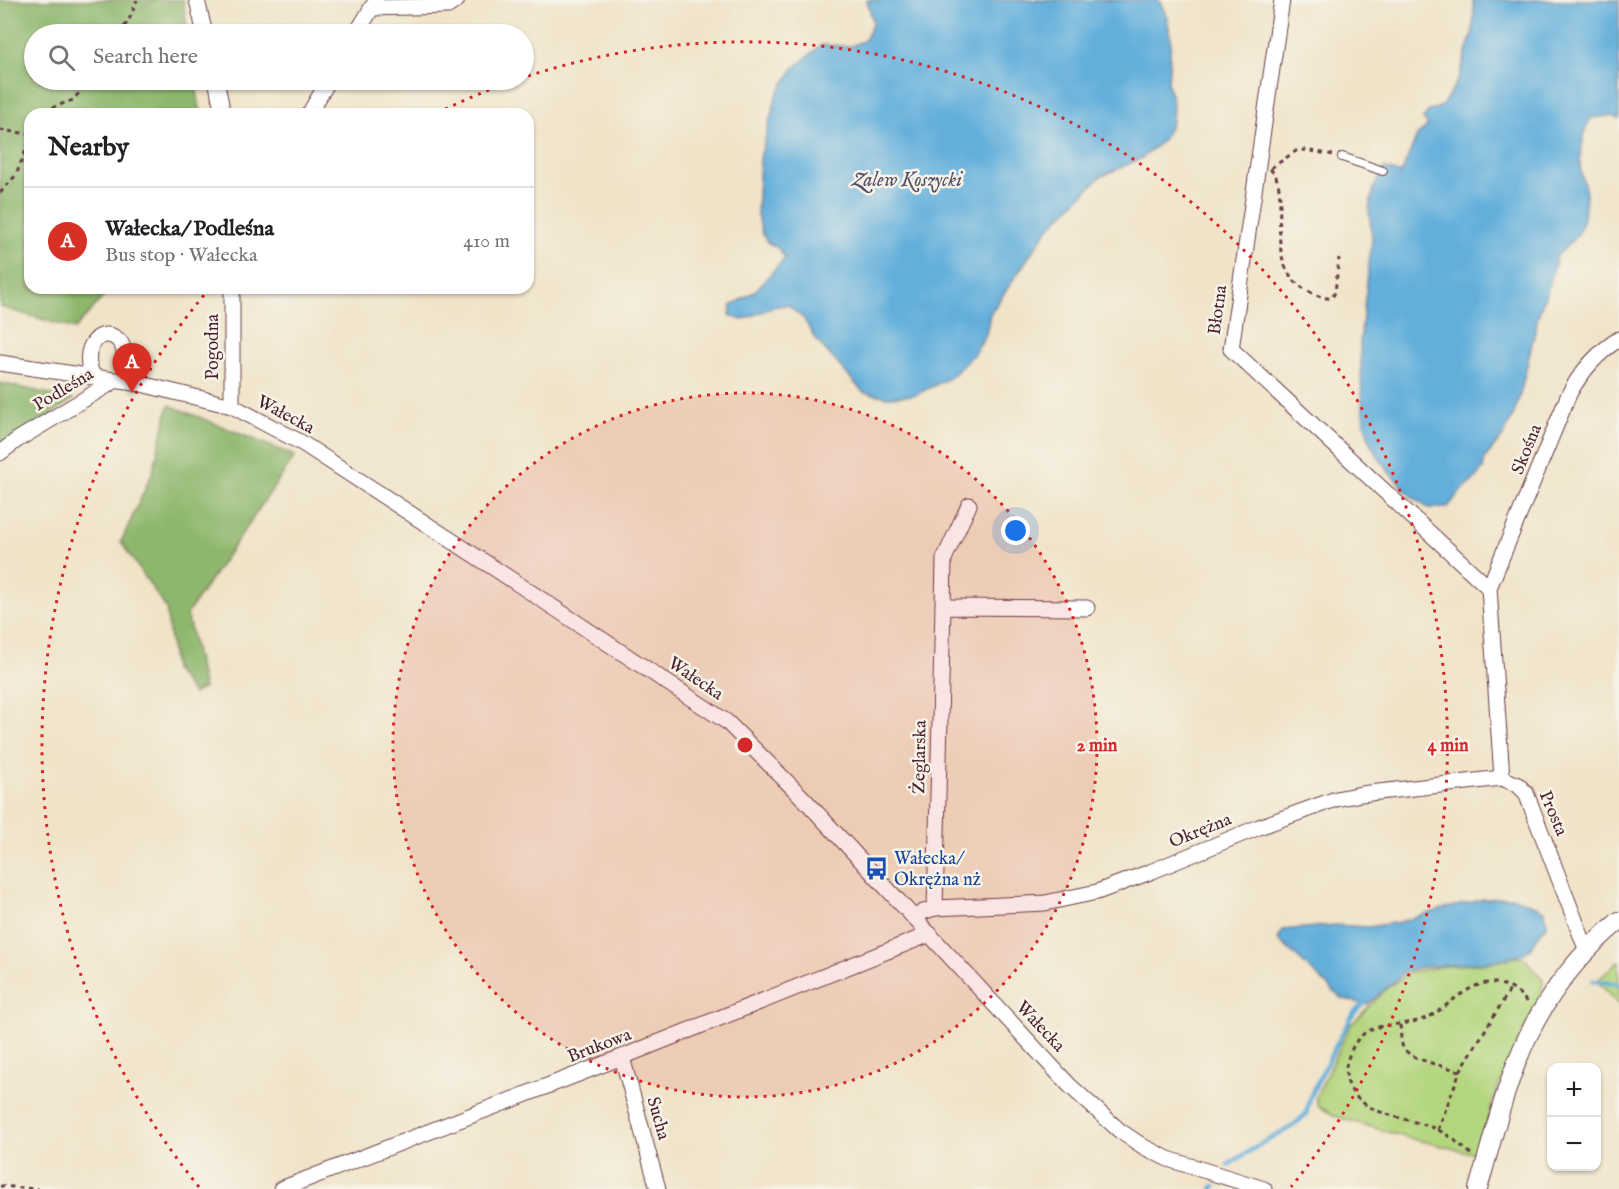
<!DOCTYPE html>
<meta charset="utf-8">
<style>
:root{--surface:#fff;--page:#f2f2f2;--text:#202124;--muted:#757577;--line:#e0e0e0;--accent:#d93025}
body{margin:0;font-family:"IM FELL English",serif;background:var(--page);color:var(--text)}
.controls{position:absolute;right:18px;bottom:18px;display:grid;overflow:hidden;border-radius:12px;box-shadow:0 2px 4px #0004}
.controls button{width:54px;height:54px;display:grid;place-items:center;padding:0;border:0;border-bottom:2px solid var(--line);background:var(--surface);color:var(--text);font:30px sans-serif}
.you{position:absolute;left:1016px;top:531px;width:21px;height:21px;margin:-15px;border:4px solid #fff;border-radius:50%;background:#1a73e8;box-shadow:0 0 0 9px #1a73e833}
.badge{display:grid;place-items:center;width:39px;height:39px;border-radius:50%;background:var(--accent);color:#fff;font-size:20px;font-weight:700}
.pin{position:absolute;translate:-50% -50px;filter:drop-shadow(0 2px 3px #0008)}
.pin::after{content:'';position:absolute;top:32px;width:21px;height:18px;background:inherit;clip-path:polygon(0 0,100% 0,50% 100%)}
.list{margin:0;padding:0;list-style:none}
h2{display:flex;justify-content:space-between;align-items:center;height:78px;margin:0;padding:0 24px;font-size:26px}
h2 small{font-size:20px;font-weight:400;color:var(--muted)}
.list li{display:grid;grid-template-columns:39px 1fr auto;gap:18px;align-items:center;box-sizing:border-box;height:108px;padding:0 24px;border-top:2px solid var(--line)}
.list b{display:block;font-size:22px;white-space:nowrap}
.list p{margin:0;font-size:20px;white-space:nowrap;color:var(--muted)}
.list em{font-size:20px;font-style:normal;color:var(--muted)}
.icon{flex:none;width:33px;height:33px;fill:none;stroke:currentColor;stroke-width:2;stroke-linecap:round;stroke-linejoin:round}
.map{position:relative;flex:none;width:1619px;height:1189px;overflow:hidden}
.search{position:absolute;background:var(--surface);box-shadow:0 2px 4px #0004;left:24px;top:24px;width:510px;height:66px;display:flex;align-items:center;gap:15px;box-sizing:border-box;padding:0 21px;border-radius:33px;color:var(--muted);font-size:22px}
.panel{position:absolute;background:var(--surface);box-shadow:0 2px 4px #0004;left:24px;top:108px;width:510px;height:186px;border-radius:18px}
.map>svg:first-child{display:block}
</style>
<div class="map">
<svg width="1619" height="1189" viewBox="0 0 1619 1189">
<rect width="100%" height="100%" fill="#f7f3e8"/>
<filter id="ink" filterUnits="userSpaceOnUse"><feTurbulence type="fractalNoise" baseFrequency=".0167" numOctaves="2"/><feDisplacementMap in="SourceGraphic" scale="12" xChannelSelector="R" yChannelSelector="G"/><feConvolveMatrix kernelMatrix="1 2 1 2 8 2 1 2 1" color-interpolation-filters="sRGB"/></filter>
<filter id="wash" filterUnits="userSpaceOnUse"><feTurbulence type="fractalNoise" baseFrequency=".008" numOctaves="4" result="noise"/><feDisplacementMap in="SourceGraphic" scale="24" xChannelSelector="R" yChannelSelector="G"/><feGaussianBlur stdDeviation="1.35" result="paint"/><feColorMatrix in="noise" values="0 0 0 0 0 0 0 0 0 0 0 0 0 0 0 0 0 1.4 0 .05"/><feComposite in="paint" operator="in"/></filter>
<g filter="url(#wash)">
<rect width="100%" height="100%" fill="#f0e3c8"/>
<g fill="#b3d67e" stroke="#7e7a54" stroke-width="1.5">
<path d="M 1515,957 L 1525,958 L 1532,968 L 1543,979 L 1541,994 L 1513,1053 L 1492,1103 L 1484,1136 L 1476,1154 L 1401,1136 L 1335,1116 L 1318,1106 L 1316,1097 L 1350,1026 L 1386,989 L 1410,972 L 1446,966 L 1492,963 Z"/>
<path d="M 1619,961 L 1619,1004 L 1597,981 Z"/>
</g>
<g fill="#8eb76d" stroke="#6c6b4c" stroke-width="1.5">
<path d="M 0,0 L 183,0 L 188,34 L 34,34 L 34,80 L 195,80 L 201,114 L 30,114 L 30,288 L 111,288 L 75,329 L 0,307 Z"/>
<path d="M 0,383 L 73,399 L 0,450 Z"/>
<path d="M 169,405 L 295,456 L 187,614 L 204,688 L 193,694 L 174,669 L 166,608 L 121,542 L 153,471 Z"/>
</g>
<g fill="#62afdb" stroke="#566783" stroke-width="1.5">
<path d="M 867,0 L 1159,0 L 1167,17 L 1171,39 L 1168,84 L 1173,103 L 1172,122 L 1163,140 L 1142,158 L 1100,177 L 1047,230 L 990,314 L 986,334 L 974,354 L 950,378 L 915,395 L 888,397 L 863,392 L 814,337 L 804,319 L 788,305 L 776,306 L 742,320 L 730,315 L 731,306 L 754,292 L 785,258 L 778,248 L 767,242 L 763,235 L 757,215 L 760,158 L 776,96 L 794,68 L 821,45 L 851,46 L 865,40 L 873,22 Z"/>
<path d="M 1472,0 L 1619,0 L 1619,119 L 1610,116 L 1591,118 L 1585,131 L 1581,150 L 1580,167 L 1586,193 L 1584,218 L 1578,234 L 1557,256 L 1549,286 L 1539,313 L 1521,391 L 1514,414 L 1503,436 L 1485,458 L 1483,469 L 1471,483 L 1462,490 L 1447,508 L 1428,508 L 1410,495 L 1388,471 L 1372,447 L 1364,422 L 1362,400 L 1360,342 L 1372,239 L 1369,209 L 1374,188 L 1384,168 L 1401,174 L 1417,136 L 1428,125 L 1423,119 L 1428,111 L 1442,106 L 1458,80 L 1473,30 L 1474,5 Z"/>
<path d="M 1511,897 L 1530,903 L 1545,911 L 1547,925 L 1540,933 L 1530,950 L 1520,955 L 1488,962 L 1420,967 L 1406,971 L 1367,1005 L 1341,998 L 1278,939 L 1283,930 L 1335,925 L 1368,927 L 1400,922 L 1443,909 L 1484,899 Z"/>
</g>
<g fill="none" stroke-linecap="round" stroke-linejoin="round">
<g stroke="#62afdb" stroke-width="4.5">
<path d="M 1593,981 L 1619,984"/>
<path d="M 1228,1165 L 1259,1145 L 1293,1126 L 1306,1114 L 1311,1095 L 1342,1034 L 1354,1013 L 1365,1002"/>
<path d="M 1212,1189 L 1214,1186"/>
</g>
</g>
</g>
<g filter="url(#ink)">
<g fill="none" stroke-linecap="round" stroke-linejoin="round">
<defs>
<path id="service" d="M 1342,157 L 1383,171"/>
<g id="minor">
<path d="M 197,0 L 205,34"/>
<path d="M 1282,0 L 1231,349 L 1489,588"/>
<path d="M 371,8 L 448,6 L 457,0"/>
<path d="M 356,34 L 376,1"/>
<path d="M 216,80 L 221,104 L 222,114"/>
<path d="M 309,114 L 329,80"/>
<path d="M 0,363 L 141,384 L 232,406 L 302,443 L 503,574 L 727,722 L 805,800 L 1069,1085 L 1120,1131 L 1144,1147 L 1168,1159 L 1264,1189"/>
<path d="M 94,377 C 77,349 103,321 121,343 L 134,374 L 141,384"/>
<path d="M 232,406 L 232,288"/>
<path d="M 0,453 L 17,440 L 116,380"/>
<path d="M 943,607 L 944,559 L 969,505"/>
<path d="M 935,908 L 943,607 L 1087,608"/>
<path d="M 915,918 L 923,912 L 935,908 L 1045,903 L 1097,892 L 1150,872 L 1259,827 L 1336,799 L 1361,794 L 1502,778"/>
<path d="M 1587,951 L 1526,793 L 1518,785 L 1502,778 L 1489,588 L 1569,394 C 1581,372 1597,353 1619,339"/>
<path d="M 622,1057 L 658,1189"/>
<path d="M 281,1189 L 622,1057 L 930,934"/>
</g>
<path id="tertiary" d="M 1478,1189 C 1493,1138 1505,1084 1528,1036 C 1550,991 1581,952 1619,921"/>
</defs>
<use href="#service" stroke="#633c43" stroke-width="10"/>
<use href="#minor" stroke="#633c43" stroke-width="17"/>
<use href="#tertiary" stroke="#633c43" stroke-width="20"/>
<g stroke="#633c43" stroke-width="3" stroke-dasharray="4.5 4.5" stroke-linecap="butt">
<path d="M 119,34 L 129,20 L 137,0"/>
<path d="M 45,114 L 54,107 L 73,100 L 90,80"/>
<path d="M 0,130 L 30,134"/>
<path d="M 1271,168 L 1296,151 L 1305,150 L 1334,155"/>
<path d="M 1270,169 C 1296,191 1256,266 1310,292 C 1318,296 1324,299 1332,298 L 1335,292 L 1339,258"/>
<path d="M 0,193 L 16,175 L 30,140"/>
<path d="M 1400,1025 C 1401,1032 1400,1043 1404,1049 C 1412,1060 1447,1067 1460,1071"/>
<path d="M 1438,1130 L 1460,1071 L 1511,988"/>
<path d="M 1471,1154 C 1461,1146 1450,1135 1438,1130 C 1407,1115 1350,1117 1346,1073 C 1345,1065 1348,1058 1351,1051 C 1366,1016 1398,1030 1426,1018 C 1451,1007 1473,974 1503,985 C 1515,989 1521,994 1528,1004"/>
<path d="M 0,1186 L 38,1189"/>
</g>
<use href="#service" stroke="#fff" stroke-width="8"/>
<use href="#minor" stroke="#fff" stroke-width="15"/>
<use href="#tertiary" stroke="#fff" stroke-width="18"/>
</g>
</g>
<circle cx="745" cy="745" r="352" fill="#d62828" fill-opacity=".12"/>
<g fill="none" stroke="#d62828" stroke-width="3" stroke-dasharray="3 6">
<circle cx="745" cy="745" r="352"/>
<path d="M199 1187A703 703 0 0 1 210 288M437 113A703 703 0 0 1 516 80M528 76A703 703 0 0 1 1291 1187"/>
</g>
<defs>
<symbol id="bus-bare" viewBox="-9 -9 18 18"><path d="M-5-6H5V4H4V6H2V4H-2V6H-4V4H-5ZM-3.5-4V0h7V-4ZM-3.5 1.2v1.5H-2V1.2ZM2 1.2v1.5H3.5V1.2Z" fill="#1a4fb4" stroke="#f7f3e8" stroke-width="2.5" paint-order="stroke"/></symbol>
</defs>
<g fill-rule="evenodd">
<use href="#bus-bare" x="860" y="852" width="33" height="33"/>
</g>
<g text-anchor="middle" stroke-width="5" stroke-linejoin="round" paint-order="stroke">
<g font-size="18" fill="#4a1f2b" stroke="#f7f3e8">
<text transform="translate(1217 310) rotate(-82)" y="6">Błotna</text>
<text transform="translate(212 347) rotate(-90)" y="6">Pogodna</text>
<text transform="translate(63 389) rotate(-31)" y="6">Podleśna</text>
<text transform="translate(286 414) rotate(28)" y="6">Wałecka</text>
<text transform="translate(1526 449) rotate(-68)" y="6">Skośna</text>
<text transform="translate(696 678) rotate(34)" y="6">Wałecka</text>
<text transform="translate(919 757) rotate(-89)" y="6">Żeglarska</text>
<text transform="translate(1554 813) rotate(67)" y="6">Prosta</text>
<text transform="translate(1200 830) rotate(-22)" y="6">Okrężna</text>
<text transform="translate(1041 1026) rotate(47)" y="6">Wałecka</text>
<text transform="translate(599 1045) rotate(-21)" y="6">Brukowa</text>
<text transform="translate(659 1118) rotate(74)" y="6">Sucha</text>
</g>
<g font-size="18" fill="#164399" stroke="#f7f3e8" text-anchor="start">
<text x="894" y="864">Wałecka/<tspan x="894" dy="21">Okrężna nż</tspan></text>
</g>
<g font-size="20" font-style="italic" fill="#525169" stroke="#f7f3e8">
<text x="907" y="186">Zalew Koszycki</text>
</g>
</g>
<circle cx="745" cy="745" r="9" fill="#d62828" stroke="#f7f3e8" stroke-width="3"/>
<g font-size="18" text-anchor="middle" font-weight="bold" fill="#d62828" stroke="#f7f3e8" stroke-width="5" stroke-linejoin="round" paint-order="stroke">
<text x="1097" y="751">2 min</text>
<text x="1448" y="751">4 min</text>
</g>
</svg>
<div class="controls">
<button>+</button>
<button>−</button>
</div>
<div class="you"></div>
<div class="pin badge" style="left:132px;top:393px">A</div>
<div class="search"><svg class="icon" aria-label="search" viewBox="0 0 24 24"><circle cx="10" cy="10" r="6"/><path d="M15 15l6 6"/></svg>Search here</div>
<section class="panel">
<h2>Nearby<small></small></h2>
<ul class="list">
<li><span class="badge">A</span><div><b>Wałecka/ Podleśna</b><p>Bus stop · Wałecka</p></div><em>410 m</em></li>
</ul>
</section>
</div>
